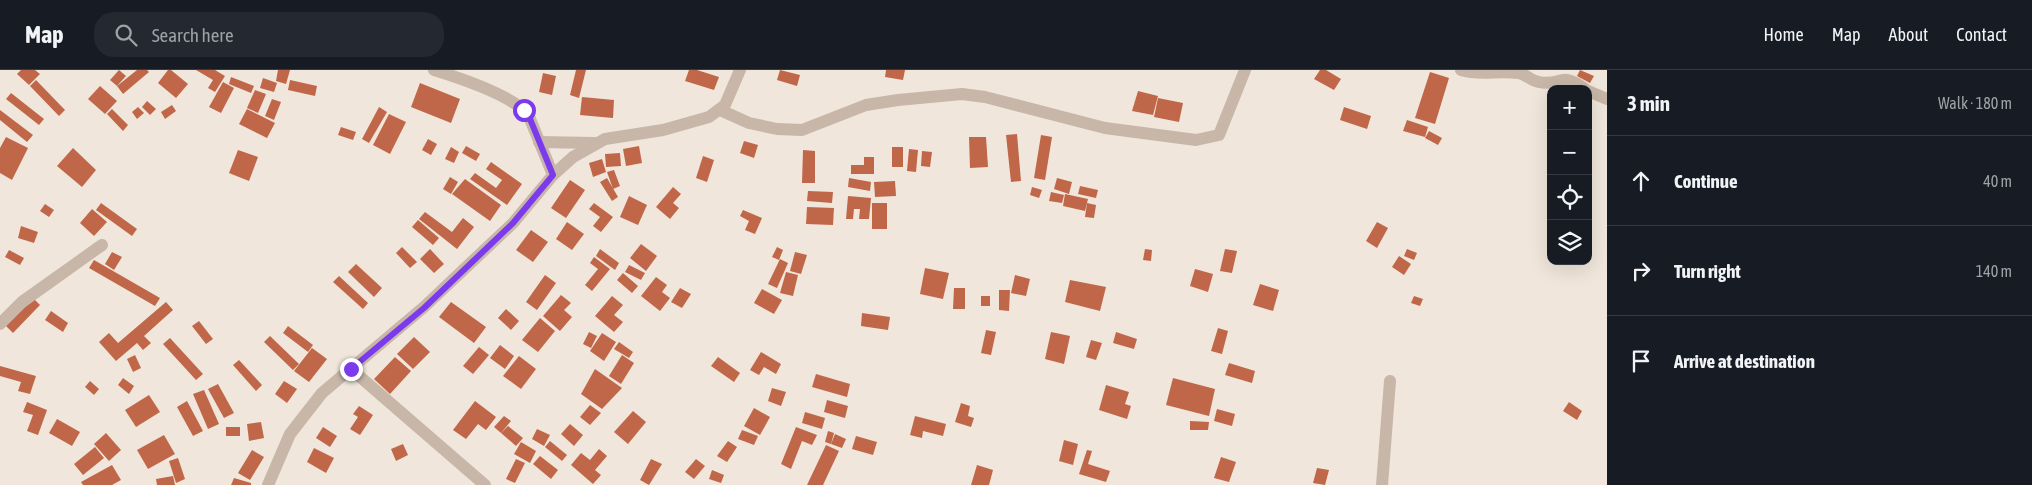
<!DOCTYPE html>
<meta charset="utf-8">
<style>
:root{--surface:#171b24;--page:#242831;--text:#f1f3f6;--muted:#9ea1a6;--line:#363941}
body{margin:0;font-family:"Asap Condensed",sans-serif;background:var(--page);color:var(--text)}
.controls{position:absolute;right:15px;top:15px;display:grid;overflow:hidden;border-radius:10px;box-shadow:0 5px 20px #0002}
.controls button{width:45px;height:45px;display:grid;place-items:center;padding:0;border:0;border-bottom:1px solid var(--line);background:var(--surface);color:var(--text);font:25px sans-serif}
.stop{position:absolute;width:15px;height:15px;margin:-11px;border:4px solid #7c3aed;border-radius:50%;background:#fff}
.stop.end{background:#7c3aed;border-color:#fff;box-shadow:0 1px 5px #0008}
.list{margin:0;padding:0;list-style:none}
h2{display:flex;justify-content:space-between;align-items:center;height:65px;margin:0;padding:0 20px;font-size:21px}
h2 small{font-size:16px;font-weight:400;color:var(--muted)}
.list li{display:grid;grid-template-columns:32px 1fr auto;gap:15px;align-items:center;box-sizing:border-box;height:90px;padding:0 20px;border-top:1px solid var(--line)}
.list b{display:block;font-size:19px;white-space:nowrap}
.list em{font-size:16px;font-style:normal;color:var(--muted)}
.icon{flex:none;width:28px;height:28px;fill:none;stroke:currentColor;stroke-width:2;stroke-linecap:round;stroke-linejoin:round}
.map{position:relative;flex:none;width:1607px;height:415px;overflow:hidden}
header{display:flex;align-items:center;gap:30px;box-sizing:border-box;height:70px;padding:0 25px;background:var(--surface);border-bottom:1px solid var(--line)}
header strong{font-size:24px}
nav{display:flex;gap:28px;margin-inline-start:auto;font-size:18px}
.search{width:350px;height:45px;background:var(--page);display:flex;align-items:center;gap:12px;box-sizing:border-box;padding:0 18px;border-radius:20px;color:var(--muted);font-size:19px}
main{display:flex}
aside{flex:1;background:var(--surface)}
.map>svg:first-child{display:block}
</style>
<header>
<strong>Map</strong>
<div class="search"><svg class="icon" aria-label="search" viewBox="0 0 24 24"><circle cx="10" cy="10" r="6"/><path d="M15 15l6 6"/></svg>Search here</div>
<nav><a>Home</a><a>Map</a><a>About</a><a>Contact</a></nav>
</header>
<main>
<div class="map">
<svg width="1607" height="415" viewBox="0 0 1607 415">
<rect width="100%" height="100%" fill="#f0e6db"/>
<g fill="#c06749">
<path d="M 21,0 L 35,0 L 40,4 L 29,15 L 17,4 Z"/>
<path d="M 119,0 L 126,6 L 117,16 L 110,10 Z"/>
<path d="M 137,0 L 147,0 L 149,2 L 123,24 L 117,16 Z"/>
<path d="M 168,0 L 171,0 L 188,14 L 176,28 L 158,13 Z"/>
<path d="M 196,0 L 215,0 L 225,6 L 215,22 L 208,18 L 213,10 Z"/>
<path d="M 278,0 L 290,0 L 286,14 L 276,11 Z"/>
<path d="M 576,0 L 586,0 L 579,28 L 570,25 Z"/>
<path d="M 689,0 L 697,0 L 719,7 L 714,20 L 685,11 Z"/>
<path d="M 780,0 L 800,5 L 797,16 L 777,10 Z"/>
<path d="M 886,0 L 905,0 L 903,10 L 885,7 Z"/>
<path d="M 1320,0 L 1326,0 L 1341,9 L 1334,20 L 1314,9 Z"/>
<path d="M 1580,0 L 1594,6 L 1590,13 L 1577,6 Z"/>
<path d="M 1430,2 L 1449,8 L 1435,54 L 1415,48 Z"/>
<path d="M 543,3 L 556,6 L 552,25 L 539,22 Z"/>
<path d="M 231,7 L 254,16 L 251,23 L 229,14 Z"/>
<path d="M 263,8 L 277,13 L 274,22 L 260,18 Z"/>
<path d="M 36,10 L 65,40 L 59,46 L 30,16 Z"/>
<path d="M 290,10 L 317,16 L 315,26 L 288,20 Z"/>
<path d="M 223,12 L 234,18 L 221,43 L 209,37 Z"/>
<path d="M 420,13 L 460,29 L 451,53 L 411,37 Z"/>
<path d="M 100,16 L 117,31 L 105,44 L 88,29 Z"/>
<path d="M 255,20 L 266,24 L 258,43 L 247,38 Z"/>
<path d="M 1138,21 L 1158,26 L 1153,45 L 1132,41 Z"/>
<path d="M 11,23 L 44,49 L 39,55 L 6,29 Z"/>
<path d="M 582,27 L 614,30 L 613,48 L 580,45 Z"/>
<path d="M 1158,28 L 1183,33 L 1179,52 L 1154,47 Z"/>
<path d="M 272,29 L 281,32 L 274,50 L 265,46 Z"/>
<path d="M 147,31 L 156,39 L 150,45 L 142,37 Z"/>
<path d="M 172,35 L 176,41 L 165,49 L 161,42 Z"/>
<path d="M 138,37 L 144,43 L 137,49 L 132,42 Z"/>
<path d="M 379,37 L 387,42 L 369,73 L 362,69 Z"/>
<path d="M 1344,37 L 1371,46 L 1367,59 L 1340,50 Z"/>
<path d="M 112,39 L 128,55 L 123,61 L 107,44 Z"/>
<path d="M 247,39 L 275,53 L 267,68 L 239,54 Z"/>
<path d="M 0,40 L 33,65 L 27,72 L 0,50 Z"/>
<path d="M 389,44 L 406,52 L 390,84 L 373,75 Z"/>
<path d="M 1407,50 L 1428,57 L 1425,67 L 1403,61 Z"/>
<path d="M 341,57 L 356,62 L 353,70 L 338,65 Z"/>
<path d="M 1429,61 L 1442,68 L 1438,75 L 1425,68 Z"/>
<path d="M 1017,64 L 1021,111 L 1011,112 L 1006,65 Z"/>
<path d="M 1041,65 L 1052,67 L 1045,110 L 1034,108 Z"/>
<path d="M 6,67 L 28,78 L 12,110 L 0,103 L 0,78 Z"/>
<path d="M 969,67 L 986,67 L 988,97 L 970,98 Z"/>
<path d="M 428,69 L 437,74 L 431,85 L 422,80 Z"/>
<path d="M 744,71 L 758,75 L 754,88 L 740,83 Z"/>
<path d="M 466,76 L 480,84 L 476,91 L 462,83 Z"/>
<path d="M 639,76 L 642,93 L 626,96 L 623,79 Z"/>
<path d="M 451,77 L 459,82 L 454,93 L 445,89 Z"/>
<rect x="892" y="77" width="11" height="20"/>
<path d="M 73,78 L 96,100 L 82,117 L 57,96 Z"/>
<path d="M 909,79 L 918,80 L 916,102 L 907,101 Z"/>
<path d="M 238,80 L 258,87 L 249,111 L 229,103 Z"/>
<path d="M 803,80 L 815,81 L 815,113 L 802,113 Z"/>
<path d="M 922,81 L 932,82 L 930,97 L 921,96 Z"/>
<path d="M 620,83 L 621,96 L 606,97 L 605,84 Z"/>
<path d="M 703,86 L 714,90 L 707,112 L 696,108 Z"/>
<path d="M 864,87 L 874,87 L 874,104 L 851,104 L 851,95 L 864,95 Z"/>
<path d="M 602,89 L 606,102 L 593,107 L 589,93 Z"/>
<path d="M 491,92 L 522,114 L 507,135 L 470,109 L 475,103 L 496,118 L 502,110 L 486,99 Z"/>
<path d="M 614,100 L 620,116 L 613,119 L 607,102 Z"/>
<path d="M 450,107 L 458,112 L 451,124 L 443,119 Z"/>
<path d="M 607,108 L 618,127 L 612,131 L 600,112 Z"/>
<path d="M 849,108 L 871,112 L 870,121 L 848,117 Z"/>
<path d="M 1057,108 L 1072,112 L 1069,124 L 1054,119 Z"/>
<path d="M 465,109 L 501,135 L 490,151 L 452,124 Z"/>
<path d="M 570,110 L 585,120 L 566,148 L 551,138 Z"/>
<path d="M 895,111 L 896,126 L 875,127 L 874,112 Z"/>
<path d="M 1080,116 L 1098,120 L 1096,128 L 1078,124 Z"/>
<path d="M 673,117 L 681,124 L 673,133 L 679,138 L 670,149 L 656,137 Z"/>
<path d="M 1032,117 L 1042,120 L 1039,128 L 1030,125 Z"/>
<path d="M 808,121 L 833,122 L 832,133 L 807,131 Z"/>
<path d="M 1051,122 L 1064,125 L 1062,133 L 1049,131 Z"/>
<path d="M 1065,124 L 1088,129 L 1085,141 L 1063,136 Z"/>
<path d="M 629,126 L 647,135 L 638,155 L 620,147 Z"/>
<path d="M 848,126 L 871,128 L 869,149 L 859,149 L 860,139 L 854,139 L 853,149 L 846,149 Z"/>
<path d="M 101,133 L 137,159 L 132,166 L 96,140 Z"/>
<path d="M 594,133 L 613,147 L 601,162 L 593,156 L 600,147 L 589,139 Z"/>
<rect x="872" y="133" width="15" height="26"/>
<path d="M 1087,133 L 1096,135 L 1094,148 L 1085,147 Z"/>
<path d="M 45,134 L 54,140 L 49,147 L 40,141 Z"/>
<path d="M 807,137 L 834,138 L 833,155 L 806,154 Z"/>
<path d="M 92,139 L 107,152 L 94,166 L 80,153 Z"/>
<path d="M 743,140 L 762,148 L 755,164 L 745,160 L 749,151 L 740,146 Z"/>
<path d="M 425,142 L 452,162 L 463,148 L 474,157 L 457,179 L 419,149 Z"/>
<path d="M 418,150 L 439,168 L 433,175 L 412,157 Z"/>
<path d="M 567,152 L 584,164 L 572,180 L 556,169 Z"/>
<path d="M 1377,152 L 1388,158 L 1377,178 L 1366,171 Z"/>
<path d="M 21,156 L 38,162 L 34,173 L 18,168 Z"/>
<path d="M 531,160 L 548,172 L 533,192 L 516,180 Z"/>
<path d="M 641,174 L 657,186 L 646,201 L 630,188 Z"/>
<path d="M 402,177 L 417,192 L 410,198 L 396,183 Z"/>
<path d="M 777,177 L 783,180 L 779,190 L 772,187 Z"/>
<path d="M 430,179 L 444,194 L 434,203 L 420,189 Z"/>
<path d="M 600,179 L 619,193 L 615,200 L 596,186 Z"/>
<path d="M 1145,179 L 1152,180 L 1151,191 L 1143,190 Z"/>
<path d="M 1225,179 L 1237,181 L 1232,203 L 1220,201 Z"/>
<path d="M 1407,179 L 1417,183 L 1414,190 L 1404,186 Z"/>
<path d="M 9,180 L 24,188 L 20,195 L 5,187 Z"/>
<path d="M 112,182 L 122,187 L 114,200 L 105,194 Z"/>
<path d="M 795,182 L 807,185 L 801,204 L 790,201 Z"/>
<path d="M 1399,186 L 1411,194 L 1404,205 L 1392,197 Z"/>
<path d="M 594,187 L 610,199 L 592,221 L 585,215 L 598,199 L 590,193 Z"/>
<path d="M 780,189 L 788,193 L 777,218 L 768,214 Z"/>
<path d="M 94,190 L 160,228 L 155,236 L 89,198 Z"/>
<path d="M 356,194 L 382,218 L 374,227 L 348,202 Z"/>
<path d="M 629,195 L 645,203 L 641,210 L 625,202 Z"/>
<path d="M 925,198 L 949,203 L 943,229 L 920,224 Z"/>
<path d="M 1195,199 L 1213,204 L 1208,222 L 1190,216 Z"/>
<path d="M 786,202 L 798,205 L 793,226 L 780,223 Z"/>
<path d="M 623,203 L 638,216 L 632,223 L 617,210 Z"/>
<path d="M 545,205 L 556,213 L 537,240 L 526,232 Z"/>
<path d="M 1015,205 L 1030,209 L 1026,226 L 1011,223 Z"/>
<path d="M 339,206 L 368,233 L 363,239 L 333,212 Z"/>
<path d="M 656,207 L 667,215 L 662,222 L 670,228 L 660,241 L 641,226 Z"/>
<path d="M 1070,210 L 1106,217 L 1100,241 L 1065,232 Z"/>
<path d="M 1260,214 L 1279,220 L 1273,241 L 1253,235 Z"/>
<path d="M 680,218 L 691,224 L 682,238 L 671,232 Z"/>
<path d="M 954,218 L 965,218 L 965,239 L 953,239 Z"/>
<path d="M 762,219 L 782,230 L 774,244 L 754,233 Z"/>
<path d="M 999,220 L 1010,220 L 1009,241 L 999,240 Z"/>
<path d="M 561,225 L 571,233 L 564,240 L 572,247 L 560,261 L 543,246 Z"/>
<path d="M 612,226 L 623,235 L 614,245 L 623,252 L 614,262 L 595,246 Z"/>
<rect x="981" y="226" width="9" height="10"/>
<path d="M 1414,226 L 1423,229 L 1420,236 L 1411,233 Z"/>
<path d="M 32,227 L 40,235 L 13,263 L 5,255 Z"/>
<path d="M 166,232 L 173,240 L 144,266 L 151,273 L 143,280 L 137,273 L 116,291 L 99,272 L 109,263 L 118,273 Z"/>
<path d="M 451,232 L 486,257 L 474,273 L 439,247 Z"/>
<path d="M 506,239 L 519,251 L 511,260 L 498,248 Z"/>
<path d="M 51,241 L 68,253 L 63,262 L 45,250 Z"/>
<path d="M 862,243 L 890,247 L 888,260 L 861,256 Z"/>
<path d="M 540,248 L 555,261 L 538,282 L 522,270 Z"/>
<path d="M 199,251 L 213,269 L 206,274 L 192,256 Z"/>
<path d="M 288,256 L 313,275 L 308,282 L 283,263 Z"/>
<path d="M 1218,258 L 1228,261 L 1222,284 L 1211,281 Z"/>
<path d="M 986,260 L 996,262 L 991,285 L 981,283 Z"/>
<path d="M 589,262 L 597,266 L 591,278 L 583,274 Z"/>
<path d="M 1051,262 L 1070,266 L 1064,294 L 1045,289 Z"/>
<path d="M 1116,262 L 1137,269 L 1134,279 L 1113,273 Z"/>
<path d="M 602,263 L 616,272 L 604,291 L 590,281 Z"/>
<path d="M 270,266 L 299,294 L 293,300 L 264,272 Z"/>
<path d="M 414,267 L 430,282 L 413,299 L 397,284 Z"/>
<path d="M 170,268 L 203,304 L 196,310 L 163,274 Z"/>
<path d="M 1091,270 L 1102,273 L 1096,290 L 1086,287 Z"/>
<path d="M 619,272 L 633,282 L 629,288 L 614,279 Z"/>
<path d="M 500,275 L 514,286 L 505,299 L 490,288 Z"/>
<path d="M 479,277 L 489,285 L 473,304 L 463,296 Z"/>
<path d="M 312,278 L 327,289 L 309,312 L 294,301 Z"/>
<path d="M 761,282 L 781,294 L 776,304 L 764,297 L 759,305 L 750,300 Z"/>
<path d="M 135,285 L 141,298 L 133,302 L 127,289 Z"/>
<path d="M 622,285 L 634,293 L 621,314 L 609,306 Z"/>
<path d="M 519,286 L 536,299 L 521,319 L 503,306 Z"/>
<path d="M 395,287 L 411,301 L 390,324 L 374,309 Z"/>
<path d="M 718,287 L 740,303 L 734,312 L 711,296 Z"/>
<path d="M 239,290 L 262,315 L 256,321 L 233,295 Z"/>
<path d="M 1229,293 L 1255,301 L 1252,313 L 1225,305 Z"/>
<path d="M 0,296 L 36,306 L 30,324 L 18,321 L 21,312 L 0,306 Z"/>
<path d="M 595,299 L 622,318 L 602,339 L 581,324 Z"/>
<path d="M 816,304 L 850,314 L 847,327 L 812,317 Z"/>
<path d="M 123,308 L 134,316 L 129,324 L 118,315 Z"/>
<path d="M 1173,308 L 1215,319 L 1209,346 L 1166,335 Z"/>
<path d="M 90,311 L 99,319 L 94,325 L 85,317 Z"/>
<path d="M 284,311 L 297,319 L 287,333 L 275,324 Z"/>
<path d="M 218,314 L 234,343 L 224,348 L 208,319 Z"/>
<path d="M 1106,315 L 1129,322 L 1125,334 L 1131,336 L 1127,349 L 1099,340 Z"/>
<path d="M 772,318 L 786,322 L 781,336 L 768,331 Z"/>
<path d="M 204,320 L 219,354 L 208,359 L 193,324 Z"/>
<path d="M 149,325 L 160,342 L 136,357 L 125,340 Z"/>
<path d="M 827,330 L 848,336 L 845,348 L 824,342 Z"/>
<path d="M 187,331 L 203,361 L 193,366 L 177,337 Z"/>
<path d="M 475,331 L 496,347 L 486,360 L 478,354 L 466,369 L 453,360 Z"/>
<path d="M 27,332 L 47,340 L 38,365 L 27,361 L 33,345 L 23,342 Z"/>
<path d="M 1569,332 L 1582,341 L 1577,350 L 1563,341 Z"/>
<path d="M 961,333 L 970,336 L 968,346 L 974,348 L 971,357 L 955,352 Z"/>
<path d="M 590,335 L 601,343 L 590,355 L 580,347 Z"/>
<path d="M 359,336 L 373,345 L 360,365 L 350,359 L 358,347 L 353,344 Z"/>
<path d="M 754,338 L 770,347 L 760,365 L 744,356 Z"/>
<path d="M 1217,339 L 1235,344 L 1232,356 L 1214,351 Z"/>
<path d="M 633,341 L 646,352 L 628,374 L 614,362 Z"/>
<path d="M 805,342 L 825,348 L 822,359 L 802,353 Z"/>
<path d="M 504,346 L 511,351 L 501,363 L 494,357 Z"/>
<path d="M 915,346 L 946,354 L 943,366 L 923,361 L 922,368 L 910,365 Z"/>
<path d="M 57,349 L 80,362 L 72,376 L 49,363 Z"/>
<path d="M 1190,351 L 1209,352 L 1208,360 L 1190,360 Z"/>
<path d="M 261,352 L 264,368 L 249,371 L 247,354 Z"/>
<path d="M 570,354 L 583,365 L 574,376 L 561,364 Z"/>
<path d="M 508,356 L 523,368 L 516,376 L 501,363 Z"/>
<rect x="226" y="357" width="14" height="9"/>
<path d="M 323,357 L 337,366 L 330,377 L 316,368 Z"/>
<path d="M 796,357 L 817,365 L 812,375 L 802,371 L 791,399 L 781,394 Z"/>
<path d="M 537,359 L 550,365 L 544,376 L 532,369 Z"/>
<path d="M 742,360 L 758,366 L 754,375 L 738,369 Z"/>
<path d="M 828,361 L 834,363 L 831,374 L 825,372 Z"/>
<path d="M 106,363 L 121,380 L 109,391 L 94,374 Z"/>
<path d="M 835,364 L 846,369 L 842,378 L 831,374 Z"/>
<path d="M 164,365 L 175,384 L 148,399 L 137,380 Z"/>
<path d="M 856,366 L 877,372 L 873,385 L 852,379 Z"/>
<path d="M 1064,370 L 1078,374 L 1073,395 L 1059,391 Z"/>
<path d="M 550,371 L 567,385 L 562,391 L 545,377 Z"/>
<path d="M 728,371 L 737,377 L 727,392 L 717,386 Z"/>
<path d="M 521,372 L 536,381 L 530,393 L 514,384 Z"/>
<path d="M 403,374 L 408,385 L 396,391 L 391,379 Z"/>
<path d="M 826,375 L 839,381 L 823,415 L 807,415 Z"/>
<path d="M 95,377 L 104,388 L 83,405 L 74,394 Z"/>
<path d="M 314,378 L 334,388 L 326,403 L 307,392 Z"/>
<path d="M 599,379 L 607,386 L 595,400 L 601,405 L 593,414 L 571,395 L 581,383 L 590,390 Z"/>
<path d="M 252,380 L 264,387 L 250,410 L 238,403 Z"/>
<path d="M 1087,380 L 1092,381 L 1088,394 L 1110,401 L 1106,412 L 1079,404 Z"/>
<path d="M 540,386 L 558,400 L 551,409 L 533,394 Z"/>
<path d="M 1221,387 L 1236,392 L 1229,412 L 1214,408 Z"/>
<path d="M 178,388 L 185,409 L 176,413 L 169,391 Z"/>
<path d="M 516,389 L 525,393 L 515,413 L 506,409 Z"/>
<path d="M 651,389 L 662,394 L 649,415 L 640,410 Z"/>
<path d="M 696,389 L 705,396 L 694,409 L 685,402 Z"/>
<path d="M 112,395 L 121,410 L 112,415 L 83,415 L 81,412 Z"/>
<path d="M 977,395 L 993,400 L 989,415 L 971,415 Z"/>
<path d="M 1317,398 L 1329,400 L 1325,415 L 1313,413 Z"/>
<path d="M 712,400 L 724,405 L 721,413 L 709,409 Z"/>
<path d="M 173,406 L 175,415 L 157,415 L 156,409 Z"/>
<path d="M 234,408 L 251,413 L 251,415 L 231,415 Z"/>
</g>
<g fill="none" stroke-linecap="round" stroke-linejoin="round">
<g stroke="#c8b7a8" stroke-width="12">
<path d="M 434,0 C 460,8 510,25 528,44 L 553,105"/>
<path d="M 1461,0 C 1480,6 1499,0 1518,3 C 1526,4 1531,11 1539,12 C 1561,17 1560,0 1585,19"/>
<path d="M 1588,21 L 1607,29"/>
<path d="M 720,40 L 749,53 L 777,59 L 802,60 L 866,35 L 898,30 L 962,24 L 985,27 L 1105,58 L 1196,70 L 1219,65 L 1245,0"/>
<path d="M 539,72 L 594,73"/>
<path d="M 0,254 L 22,232 L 102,175"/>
<path d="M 351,299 L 485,415"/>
<path d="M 268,415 L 290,364 L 322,323 L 424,237 L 513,153 L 553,105 L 573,87 L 605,69 L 663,60 L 709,47 L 725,35 L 740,0"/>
<path d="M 1382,415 L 1390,311"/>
</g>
</g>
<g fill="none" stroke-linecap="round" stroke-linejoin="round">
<path stroke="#7c3aed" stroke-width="6" d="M 351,299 L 424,238 L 513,153 L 553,105 L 528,44 L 524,40"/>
</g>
</svg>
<div class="controls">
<button>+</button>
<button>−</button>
<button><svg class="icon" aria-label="locate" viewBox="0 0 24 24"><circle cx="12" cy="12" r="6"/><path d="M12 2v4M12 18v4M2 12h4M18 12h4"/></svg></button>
<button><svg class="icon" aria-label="layers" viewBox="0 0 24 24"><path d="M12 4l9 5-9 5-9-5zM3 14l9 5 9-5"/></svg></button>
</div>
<div class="stop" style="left:524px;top:40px"></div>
<div class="stop end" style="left:351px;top:299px"></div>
</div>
<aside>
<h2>3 min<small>Walk · 180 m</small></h2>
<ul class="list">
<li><svg class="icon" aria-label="ahead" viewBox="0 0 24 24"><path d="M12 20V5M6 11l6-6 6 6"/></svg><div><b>Continue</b></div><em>40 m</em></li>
<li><svg class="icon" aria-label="right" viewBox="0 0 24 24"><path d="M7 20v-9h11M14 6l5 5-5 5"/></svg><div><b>Turn right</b></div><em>140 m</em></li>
<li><svg class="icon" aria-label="arrive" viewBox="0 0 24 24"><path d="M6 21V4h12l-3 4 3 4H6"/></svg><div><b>Arrive at destination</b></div></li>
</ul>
</aside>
</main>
